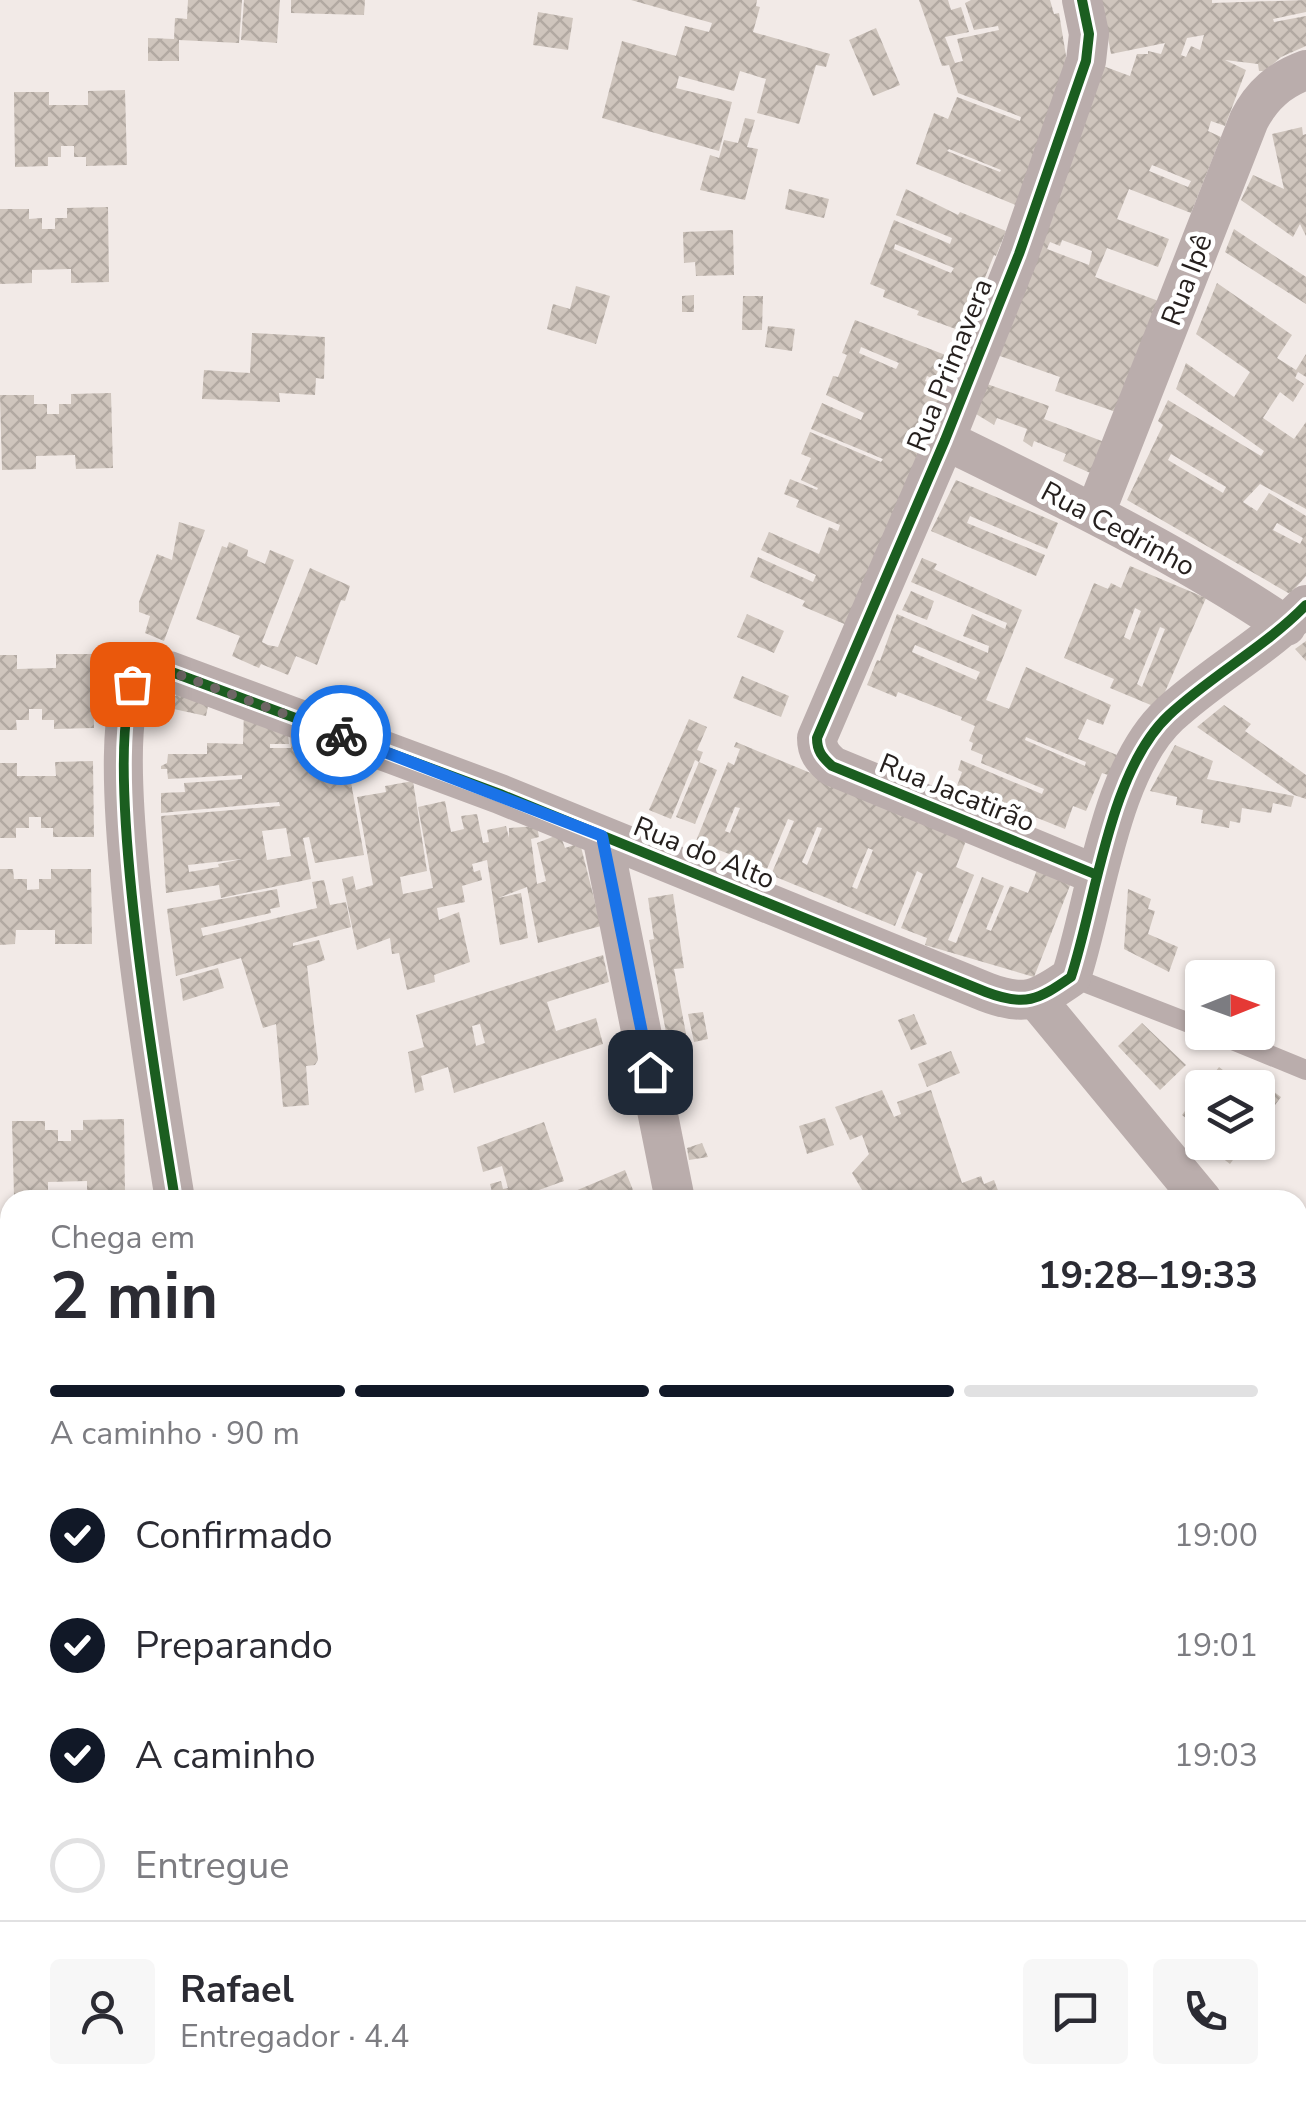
<!DOCTYPE html>
<html lang="pt">
<head>
<meta charset="utf-8">
<style>
	:root { --surface:#fff; --page:#f7f7f7; --text:#2b2b33; --muted:#7c7c81; --line:#e1e1e2; --accent:#111827 }
	body { margin:0; font-family:"Nunito Sans",sans-serif; background:var(--page); color:var(--text); height:100vh; display:flex; flex-direction:column; font-size:38px; white-space:nowrap }
	* { box-sizing:border-box; margin:0 }
	p { font-size:32px; color:var(--muted) }
	.icon { flex:none; width:55px; height:55px; fill:none; stroke:currentColor; stroke-width:2; stroke-linecap:round; stroke-linejoin:round }
	.map { position:relative; flex:1; overflow:hidden }
	.side { position:absolute; left:0px; top:1190px; width:1308px; height:932px; display:flex; flex-direction:column; background:var(--surface); border-radius:30px 30px 0 0; box-shadow:0 2px 8px #0004 }
	.side>* { flex:none }
	.needle { width:65px; rotate:89deg }
	.fabs { position:absolute; left:1185px; top:960px; display:grid; gap:20px }
	.fabs a { display:grid; place-items:center; width:90px; height:90px; border-radius:10px; background:var(--surface); box-shadow:0 2px 8px #0004; font-size:50px }
	.pin { position:absolute; display:grid; place-items:center; width:85px; height:85px; color:#fff; margin:-42px; border-radius:20px; box-shadow:0 5px 15px #0006 }
	.courier { position:absolute; display:grid; place-items:center; width:100px; height:100px; margin:-50px; border:8px solid #1a73e8; border-radius:50%; background:#fff; color:#222; box-shadow:0 2px 12px #0007 }
	.headline em { font-style:normal; font-weight:700 }
	.headline div { display:flex; flex-direction:column-reverse }
	.headline { display:flex; align-items:center; justify-content:space-between; height:170px; padding:0 50px }
	h1 { font-size:65px; font-weight:700; line-height:75px }
	.bar { display:grid; grid-template-columns:repeat(4,1fr); gap:15px 10px; align-content:center; height:120px; padding:0 50px }
	.bar i { height:12px; border-radius:8px; background:var(--line) }
	.bar .on { background:var(--accent) }
	.bar p { grid-column:span 4 }
	.line { display:flex; align-items:center; gap:25px; padding:0 50px; border-top:2px solid var(--line) }
	.line div { flex:1 }
	.round { display:grid; place-items:center; flex:none; width:105px; height:105px; border-radius:10px; background:var(--page) }
	ol { padding:0 50px; list-style:none }
	li { display:flex; align-items:center; gap:30px; height:110px }
	li p { margin-inline-start:auto }
	li .icon { padding:10px; border-radius:50%; background:var(--accent); color:#fff; stroke-width:4 }
	li:last-child { color:var(--muted) }
	li i { width:55px; height:55px; border:5px solid var(--line); border-radius:50% }
	.map>svg:first-child { display:block }
</style>
</head>
<body>
<div class="map">
<svg width="1306" height="2121" viewBox="0 0 1306 2121">
	<defs>
		<pattern id="building-cross-hatch" width="8" height="8" patternUnits="userSpaceOnUse" patternTransform="scale(2.5)"><rect width="8" height="8" fill="#cfc5bd"/><path d="M0 0l8 8M0 8l8-8" fill="none" stroke="#b2a9a2"/></pattern>
	</defs>
	<rect width="100%" height="100%" fill="#f2eae7"/>
	<path fill="url(#building-cross-hatch)" fill-rule="evenodd" d="M188,0h54l-3,43 -60,-3v21h-31v-23l26,1 1,-21 12,1z
		M244,0h36l-3,43 -36,-3z
		M291,0h74l-1,15 -73,-2z
		M631,0h126l-1,6 4,1 -7,25 77,22 -4,13 -10,-2 -17,59 -42,-11 9,-34 -26,-8 -6,20 -55,-15 -3,12 56,14 -13,49 -117,-33 20,-77 54,15 9,-30 24,6 3,-9z
		M919,0h29l3,10 10,-3 8,25 -24,5 10,26 8,-2 -6,-22 42,-9 -1,-4 -24,4 -9,-27 6,-3h79l4,14 5,-1 9,55 -50,138 -102,-42 18,-51 14,6 9,-22 63,24 1,-4 -63,-24 -9,-28 -7,1zM949,149l52,21 -1,2 -53,-21z
		M1101,0h111v3l94,-3v12l-33,7 1,3 32,-6v30l-25,11 -16,14h-6l-1,-7 -33,-4 21,10 -21,56 -14,-5 -3,10 13,6 -30,76 -62,-24 -12,30 52,20 -11,28 -51,-19 -12,29 66,25 -42,111 -64,-22 5,-14 -66,-23 109,-288 27,10 7,-22h11v-3l13,3 4,-11 -54,11zM1204,35l-4,15 -9,-4 -5,11 -5,-2 6,-17zM1152,165l39,16 -3,6 -39,-16zM1062,240l30,11 -3,14 -42,-16 3,-7 10,4z
		M538,12l35,6 -5,32 -35,-5z
		M876,28l24,57 -27,11 -24,-56z
		M125,90l2,75 -41,1v-9h-12v-11h-13v11h-13v9l-33,1 -1,-75h35v13h39v-14z
		M745,118l10,2 -8,27 11,2 -13,51 -45,-10 10,-35 9,3 5,-18 14,3z
		M1302,127l1,8 3,-1v102l-6,-12 -7,13 -52,-37 12,-25 31,14 -12,-55z
		M789,189l40,10 -5,19 -39,-9z
		M906,189l52,26 2,-3 46,19 -10,25 -2,-1 -10,25 -3,-1 -17,53 -47,-17 2,-4 -36,-14 2,-7 -15,-6 24,-64 56,24 2,-6 -56,-23zM895,244l59,24 -3,5 -57,-24z
		M108,207l1,75 -38,1v-14l-39,1v13l-32,1v-75h29v10l13,-1v11h13v-11h12v-10z
		M1234,229l72,48v27l-81,-52z
		M733,230l1,45 -38,1 -1,-14 -11,1 -1,-31z
		M1217,283l75,52 -15,23 19,12 10,-16v23l-8,-5 -3,6 9,6 -11,18 -13,-10 -17,26 31,21 12,-17v87l-46,-25 -17,18 14,9 12,-18 37,23v60l-16,18 -163,-94 36,-75 -5,-4 10,-21 93,56 3,-5 -88,-62 10,-26 48,34 16,-25 -54,-38zM1171,454l55,33 -3,6 -55,-33zM1277,523l26,15 -3,6 -27,-14z
		M576,286l34,10 -14,48 -49,-15 6,-25 17,5z
		M694,295v17h-12v-16z
		M743,296h20l-1,34h-20z
		M855,320l106,41 -112,265 -47,-20 3,-5 -55,-24 8,-20 55,25 3,-7 -55,-25 8,-18 50,22 10,-27 9,4 2,-6 -44,-18 3,-7 -15,-6 6,-15 27,11 1,-2 -17,-8 10,-22 -10,-4 9,-22 71,30 2,-3 -72,-30 11,-26 39,17 3,-7 -38,-18 7,-19 5,1 9,-22 -5,-2zM861,347l38,16 -3,6 -37,-16zM927,376l16,7 -1,5 -17,-7z
		M768,326l27,3 -3,22 -27,-4z
		M252,333l73,4 -1,42 -8,-1 -1,17 -36,-2 1,9 -78,-3 2,-29 46,3z
		M987,384l62,22 -5,13 63,24 -12,32 -32,-14 3,-7 -32,-13 -2,6 -9,-6 4,-12 -30,-11 -3,7 -18,-11z
		M111,393l2,75 -37,1 -1,-14 -39,1v13l-34,1 -2,-75h34v9h13v10h12v-10h12v-10z
		M956,480l102,43 -11,26 -77,-33 -3,7 78,32 -9,21 -105,-45z
		M179,522l26,8 -41,111 -19,-8 5,-17 -11,-4v-10l18,-48 15,6z
		M229,542l19,8 -1,6 18,8 5,-14 24,10 -32,82 6,3 10,2 32,-79 40,18 -5,15 -4,-1 -24,65 -21,-9 -8,19 -27,-11 -2,4 -27,-12 8,-20 -44,-17 26,-73 5,2z
		M922,558l15,6 -3,5 88,41 -36,90 23,9 17,-42 85,38 -8,20 -16,-6 -9,20 39,16 -9,20 -6,-2 -16,38 -13,-5 -8,23 -108,-43 5,-14 -4,-2 3,-10 81,34 2,-5 -63,-26 2,-8 -12,-5 2,-7 -4,-2 6,-15 -14,-6 1,-3 -64,-25 -2,5 -29,-12 10,-25 3,1 17,-47 91,39 1,-7 -26,-10 9,-22 33,15 2,-6 -96,-41zM915,645l65,27 -4,8 -64,-28zM1026,737l60,25 -1,4 -60,-26z
		M1130,566l76,32 -48,110 -48,-20 4,-9 -50,-21 30,-75 14,6 3,-6 10,5zM1135,608l6,3 -11,29 -6,-3zM1160,627l5,2 -23,58 -5,-3z
		M911,591l23,10 -7,19 -25,-10z
		M747,614l37,17 -10,22 -37,-16z
		M1306,641v20l-11,-12z
		M56,654h37l1,74 -40,1v-9h-12v-11h-13v11h-13l1,10h-17v-75h17v14l39,-1z
		M742,676l47,20 -8,21 -48,-19z
		M180,693l29,8 -3,15 -37,-8 3,-10z
		M1224,705l27,19 -6,7 61,44v24l-12,-4 -97,-68z
		M244,711l43,13 2,20h-19v4h21l-2,-19 62,31h-4l17,95 -49,8 -6,-26 -6,1 8,41 -90,19 -2,-13 -53,8 -5,-77 119,-10 -1,-4 -118,11v-20l24,-1 -1,-9 58,-4v-4l-74,4 -1,-10h-6v-3l6,-3 1,-9h39v-11l36,1zM286,828l5,28 -24,4 -5,-29zM242,859l-24,5 1,3 -30,5 -1,-7z
		M689,719l18,8 -10,23 6,2 -4,10 -4,-2 -24,59 -22,-9z
		M736,742l231,96 -11,29 18,8 -26,65 8,3 26,-66 22,9 -18,43 5,2 19,-45 18,7 9,-23 34,13 -37,94 -109,-32 2,-7 -26,-10 22,-54 -6,-3 -22,55 -124,-51 23,-54 -6,-2 -21,50 -71,-28 32,-79 6,3 6,-16 -6,-2zM735,807l5,1 -10,25 -5,-2zM817,827l5,1 -15,37 -5,-3zM868,848l5,2 -16,39 -5,-2z
		M1175,745l38,16 -6,18 87,17 -3,11 -18,-4 -2,10 -29,-5 -2,15 -10,-2 -1,7 -28,-5 2,-13 -27,-5 1,-8 -27,-6z
		M93,761l1,76h-41v-9h-12v-11h-12v11h-13v10h-16v-75h17v13h39l-1,-14z
		M699,762l18,8 -22,54 -19,-7z
		M413,781l14,90 -27,6 3,17 30,-6 -15,-81 27,-6 6,31 13,-3 -3,-13 16,-2 6,29 6,-1 -2,-12 19,-4 3,12v-10l28,-2 2,11 -8,2 6,45 9,-3 -9,-38 23,-9 5,14 15,-5 21,83 -63,17 -11,-56 -29,11 23,-5 7,45 -28,7 -13,-85 -15,4 2,8 6,-2 2,10 -20,6 3,16 -28,6 2,12 20,-8 11,50 -36,13 1,7 -28,8 -8,-37 -7,1 -2,-16 -33,12 -15,-71 11,-3 3,14 17,-5 -16,-88 29,-5 -1,-6z
		M0,869h13l1,10h13v11l12,-1v-10h12v-10h40l1,75h-37v-14h-39l-1,14 -15,1z
		M324,880l6,25 16,-3 5,25 -58,16v3l26,-6 6,20 -18,6 11,94 -3,5 -9,1 3,39 -26,2 -7,-83 -13,4 -22,-70 -65,18 -9,-67 110,-20 3,18 -10,2 1,4 -70,15 2,8 114,-28 -5,-26z
		M1128,889l23,10 -3,10 7,2 -7,23 30,13 -9,25 -45,-23z
		M673,894l11,74 -10,1 17,92 -19,4 -23,-125 5,-1 -6,-41z
		M603,955l6,27 -62,20 9,29 40,-13 7,26 -149,49 -6,-26 -27,9 3,14 -9,3 -7,-41 16,-5 -8,-32zM480,1024l5,19 -9,3 -4,-20z
		M218,968l6,20 -41,13 -3,-22z
		M703,1012l5,27 -14,3 -6,-28z
		M914,1014l13,30 -16,6 -13,-30z
		M1142,1023l44,42 -26,25 -42,-44z
		M951,1051l9,22 -33,14 -9,-23z
		M1219,1067l27,21h-43z
		M1258,1080l23,17 -23,31v-40h-6z
		M1202,1088v43l-20,-16z
		M882,1090l12,27 7,-3 -4,-12 34,-12 31,93 19,-7 3,8 10,-4 6,16 -5,4h-127l-16,-27 17,-19 -7,-19 -12,5 -15,-33z
		M825,1118l9,27 -27,9 -8,-28z
		M124,1119l1,75 -38,1v-14l-39,1v13l-34,1 -2,-75h33v9h13v11h13v-11h12v-10z
		M544,1122l20,59 -53,19h-17l-4,-16 11,-3 2,8 5,-1 -6,-22 -19,6 -6,-25z
		M1212,1142h34l-16,22 -22,-17z
		M702,1143l6,14 -19,3 -2,-12z
		M625,1170l12,30h-67l-2,-6z"/>
	<g fill="none" stroke-linecap="round" stroke-linejoin="round">
		<path stroke="#baadac" stroke-width="20" d="M1071,977l131,51
			M1213,1032l93,38
			M1298,2002l8,-6
			M1112,2121l13,-9"/>
		<path stroke="#baadac" stroke-width="40" d="M1082,0l7,34 -3,27 -67,193 -74,186 -128,298c0,13 5,19 15,28l265,109
			M945,440c117,57 233,113 341,186
			M1095,513l154,-393c13,-25 30,-40 57,-50
			M602,836l73,364
			M1036,999l166,201
			M175,1200c-13,-84 -81,-469 -36,-524l20,-7 10,2 331,123 486,198c39,15 52,8 85,-15 25,-76 38,-206 98,-262 43,-40 96,-68 137,-110
			M0,1259h10
			M1298,1357l8,18"/>
		<defs>
			<path id="cycleway" d="M1082,0l7,34 -3,27 -67,193 -74,186 -128,298c0,13 5,19 15,28l265,109
				M175,1200c-13,-84 -81,-469 -36,-524l20,-7 10,2 331,123 486,198c39,15 52,8 85,-15 25,-76 38,-206 98,-262 43,-40 96,-68 137,-110"/>
		</defs>
		<use href="#cycleway" stroke="#fff" stroke-width="16"/>
		<use href="#cycleway" stroke="#1b5e20" stroke-width="10"/>
	</g>
	<g fill="none" stroke-linecap="round" stroke-linejoin="round">
		<path stroke="#6d6664" stroke-width="10" stroke-dasharray="0 18" d="M132,684l17,-12 20,-1 172,64"/>
		<path stroke="#1a73e8" stroke-width="12" d="M341,735l261,101 48,236"/>
	</g>
	<g text-anchor="middle" dominant-baseline="central" stroke-width="9" stroke-linejoin="round" paint-order="stroke">
		<g font-size="28" fill="#251f1d" stroke="#fff">
			<text transform="translate(1187 280) rotate(-69)">Rua Ipê</text>
			<text transform="translate(950 365) rotate(-68)">Rua Primavera</text>
			<text transform="translate(1118 529) rotate(28)">Rua Cedrinho</text>
			<text transform="translate(957 793) rotate(22)">Rua Jacatirão</text>
			<text transform="translate(704 853) rotate(22)">Rua do Alto</text>
		</g>
	</g>
</svg>
<div class="fabs">
<a><svg class="needle" viewBox="-14 -14 28 28"><path d="M0-13l5 13h-10z" fill="#e53935"/><path d="M0 13l5-13h-10z" fill="#7c7c81"/></svg></a>
<a><svg class="icon" aria-label="layers" viewBox="0 0 24 24"><path d="M12 4l9 5-9 5-9-5zM3 14l9 5 9-5"/></svg></a>
</div>
<div class="pin" style="left:132px;top:684px;background:#ea580c"><svg class="icon" aria-label="bag" viewBox="0 0 24 24"><path d="M5 8h14l-1 12H6zM9 8a3 3 0 0 1 6 0"/></svg></div>
<div class="pin" style="left:650px;top:1072px;background:#1f2937"><svg class="icon" aria-label="home" viewBox="0 0 24 24"><path d="M3 11l9-7 9 7M6 9v11h12V9"/></svg></div>
<div class="courier" style="left:341px;top:735px"><svg class="icon" aria-label="bike" viewBox="0 0 24 24"><circle cx="6" cy="16" r="4"/><circle cx="18" cy="16" r="4"/><path d="M6 16l4-8h5l3 8M10 8l3 8H6M13 5h3"/></svg></div>
<section class="side">
<div class="headline"><div><h1>2 min</h1><p>Chega em</p></div><em>19:28–19:33</em></div>
<div class="bar"><i class="on"></i><i class="on"></i><i class="on"></i><i></i><p>A caminho · 90 m</p></div>
<ol>
<li><svg class="icon" aria-label="check" viewBox="0 0 24 24"><path d="M5 12l5 5 9-10"/></svg>Confirmado<p>19:00</p></li>
<li><svg class="icon" aria-label="check" viewBox="0 0 24 24"><path d="M5 12l5 5 9-10"/></svg>Preparando<p>19:01</p></li>
<li><svg class="icon" aria-label="check" viewBox="0 0 24 24"><path d="M5 12l5 5 9-10"/></svg>A caminho<p>19:03</p></li>
<li><i></i>Entregue</li>
</ol>
<div class="line" style="height:180px"><a class="round"><svg class="icon" aria-label="person" viewBox="0 0 24 24"><circle cx="12" cy="8" r="4"/><path d="M4 21q1-7 8-7t8 7"/></svg></a><div><b>Rafael</b><p>Entregador · 4.4</p></div><a class="round"><svg class="icon" aria-label="chat" viewBox="0 0 24 24"><path d="M4 5h16v11H9l-5 4z"/></svg></a><a class="round"><svg class="icon" aria-label="phone" viewBox="0 0 24 24"><path d="M5 4h4l2 5-3 2q2 4 5 5l2-3 5 2v4C11 20 4 13 5 4z"/></svg></a></div>
</section>
</div>
</body>
</html>
